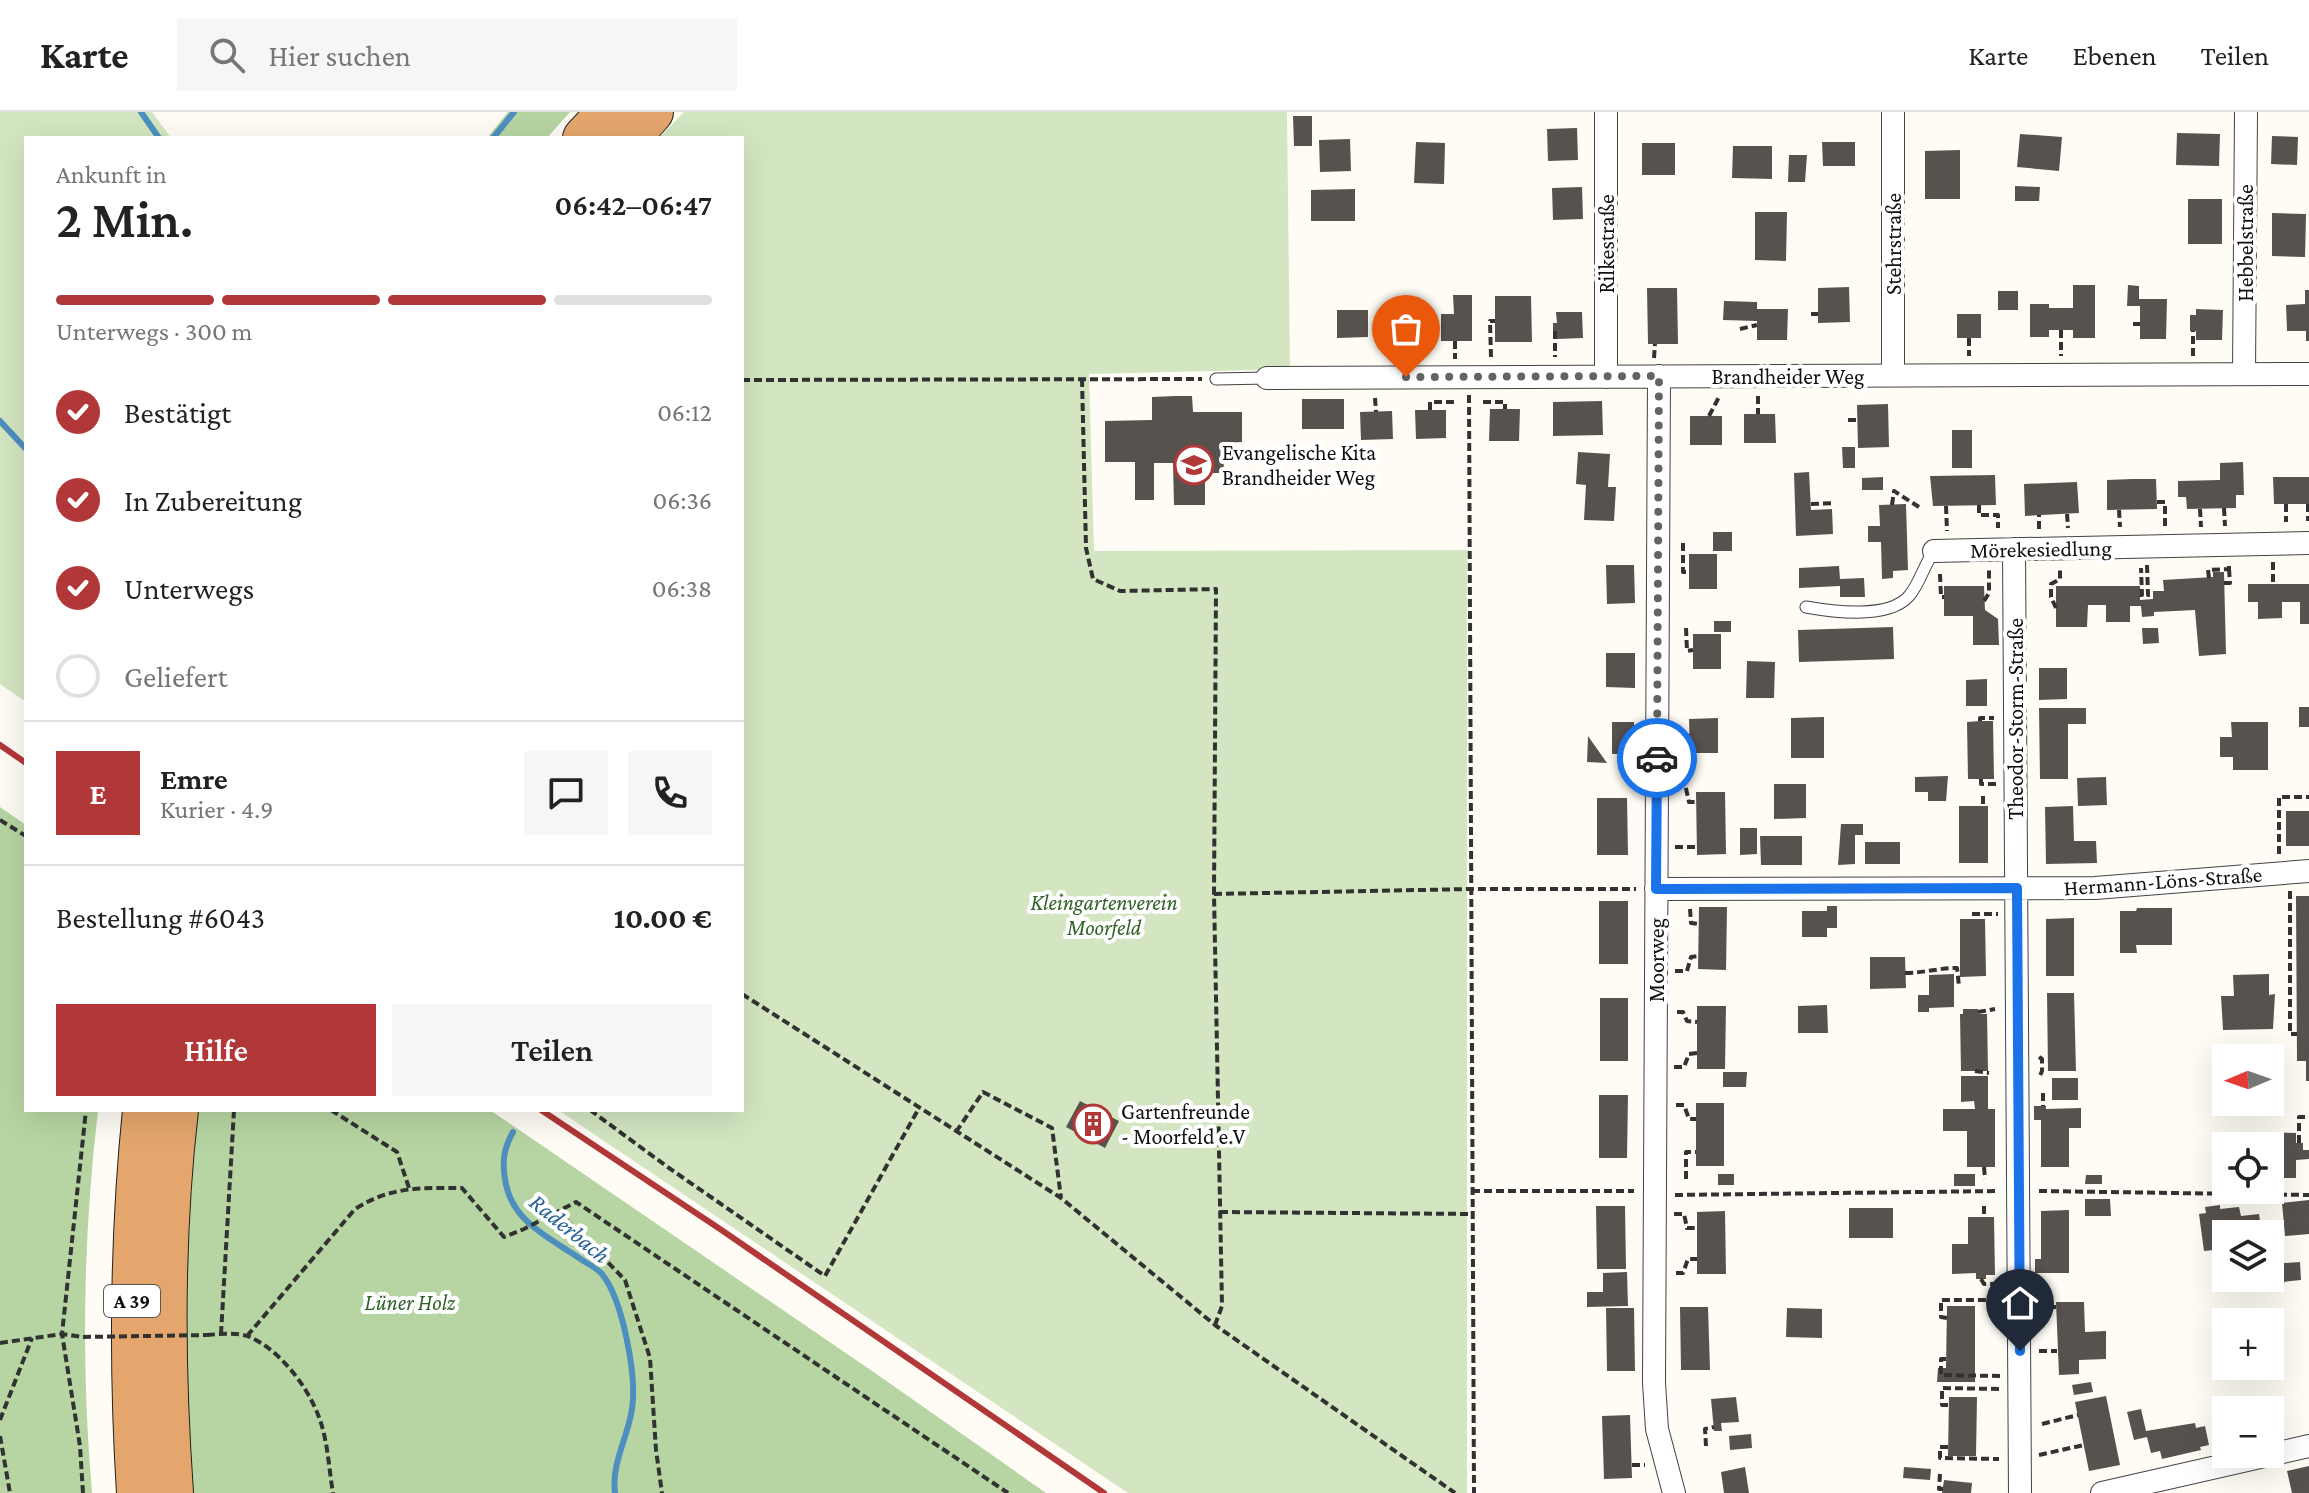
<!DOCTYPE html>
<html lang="de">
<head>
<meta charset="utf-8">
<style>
	:root { --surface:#fff; --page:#f6f6f6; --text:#222; --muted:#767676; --line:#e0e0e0; --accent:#b23739 }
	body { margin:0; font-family:"Crimson Pro",serif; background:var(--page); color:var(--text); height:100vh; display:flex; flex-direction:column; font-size:30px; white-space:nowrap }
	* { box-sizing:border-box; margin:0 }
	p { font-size:26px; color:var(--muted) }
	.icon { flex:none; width:44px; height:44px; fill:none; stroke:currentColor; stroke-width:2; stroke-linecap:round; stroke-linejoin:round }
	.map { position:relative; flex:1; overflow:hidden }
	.side { position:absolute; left:24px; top:24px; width:720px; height:976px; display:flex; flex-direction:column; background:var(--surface); border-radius:0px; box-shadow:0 8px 32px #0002 }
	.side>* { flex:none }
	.needle { width:52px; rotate:268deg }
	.tools { position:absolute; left:2212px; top:932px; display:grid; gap:16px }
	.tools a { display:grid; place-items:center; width:72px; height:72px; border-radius:0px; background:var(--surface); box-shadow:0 8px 32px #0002; font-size:40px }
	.pin { position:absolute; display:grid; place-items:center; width:68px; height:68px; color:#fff; margin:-82px -34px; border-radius:50% 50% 50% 0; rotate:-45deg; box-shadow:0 0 8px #0007 }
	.pin .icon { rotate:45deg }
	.courier { position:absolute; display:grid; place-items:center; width:80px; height:80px; margin:-40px; border:6px solid #1a73e8; border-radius:50%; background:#fff; color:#222; box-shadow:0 2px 10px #0007 }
	.overview em { font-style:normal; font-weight:600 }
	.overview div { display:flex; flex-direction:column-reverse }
	.overview { display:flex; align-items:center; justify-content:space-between; height:136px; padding:0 32px }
	h1 { font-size:52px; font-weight:600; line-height:60px }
	.bar { display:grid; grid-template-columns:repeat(4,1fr); gap:12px 8px; align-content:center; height:96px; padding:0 32px }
	.bar i { height:10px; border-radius:6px; background:var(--line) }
	.bar .selected { background:var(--accent) }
	.bar p { grid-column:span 4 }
	.line { display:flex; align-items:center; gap:20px; padding:0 32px; border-top:2px solid var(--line) }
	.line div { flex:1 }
	.round { display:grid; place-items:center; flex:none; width:84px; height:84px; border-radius:0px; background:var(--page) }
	ol { padding:0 32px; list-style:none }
	li { display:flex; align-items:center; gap:24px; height:88px }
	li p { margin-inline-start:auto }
	li .icon { padding:8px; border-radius:50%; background:var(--accent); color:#fff; stroke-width:4 }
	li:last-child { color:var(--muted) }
	li i { width:44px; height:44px; border:4px solid var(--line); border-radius:50% }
	.action { display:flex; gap:16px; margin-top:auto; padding:16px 32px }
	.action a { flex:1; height:92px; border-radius:0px; background:var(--accent); color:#fff; font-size:32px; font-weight:600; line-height:92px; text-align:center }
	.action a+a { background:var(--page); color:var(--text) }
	header { display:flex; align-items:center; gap:48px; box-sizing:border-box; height:112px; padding:0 40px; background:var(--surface); border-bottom:2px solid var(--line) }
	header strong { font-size:38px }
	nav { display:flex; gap:44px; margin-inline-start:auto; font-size:28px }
	.search { width:560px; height:72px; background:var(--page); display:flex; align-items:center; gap:20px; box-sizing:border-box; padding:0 28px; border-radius:0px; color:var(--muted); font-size:30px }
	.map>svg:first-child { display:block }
</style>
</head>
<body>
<header>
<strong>Karte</strong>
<div class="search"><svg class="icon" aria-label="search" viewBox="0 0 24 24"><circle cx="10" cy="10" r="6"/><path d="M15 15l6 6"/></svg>Hier suchen</div>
<nav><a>Karte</a><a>Ebenen</a><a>Teilen</a></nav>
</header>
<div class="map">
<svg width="2309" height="1381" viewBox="0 0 2309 1381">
	<rect width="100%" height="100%" fill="#fefcf5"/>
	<path fill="#d3e6c1" d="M0,0h152l19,26h-145v564l-26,-18z
		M684,0h603l3,257 -201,5 5,177 373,-1v943h-339l-570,-383h184v-972h-83z"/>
	<path fill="#b7d5a2" d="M508,0h62l-23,26h-60z
		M0,695l26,18v285h72c-15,128 -17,255 -6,383h-92z
		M198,998h292l385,263 171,120h-855l-8,-95 4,-224z"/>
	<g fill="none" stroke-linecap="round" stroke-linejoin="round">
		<path stroke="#4d8fbf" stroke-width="6" d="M141,0l18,26
			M493,26l21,-26
			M0,309l26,28
			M513,1020c-9,16 -11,29 -8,47 6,43 44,58 77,81 6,4 15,8 20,14 21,26 35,103 30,135 -4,28 -21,55 -17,84"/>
	</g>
	<path fill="#58524e" d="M1293,4h19v30h-18z
		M1577,16l1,32 -30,1 -1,-32z
		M2177,21l43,1 -1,32 -43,-1z
		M2020,22l42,3 -3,34 -42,-4z
		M2272,24l26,1 -1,28 -26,-1z
		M1350,27l1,32 -31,1 -1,-32z
		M1416,30l29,1 -1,41 -30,-1z
		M1822,30h33v24h-32z
		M1642,31h33v32h-33z
		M1733,34h39v33l-40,-1z
		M1960,38v49h-35v-48z
		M1789,43h18l-2,27h-17z
		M2015,74l25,1 -1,14h-24z
		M1582,75l1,32 -30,1 -1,-32z
		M1355,77v32h-44v-31z
		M2188,87h34v45h-34z
		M1755,100h32l-1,49 -31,-1z
		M2272,101l34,1 -1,43 -33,-1z
		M2073,173h22v53h-22v-8h-24v7h-19v-33h19v4h24z
		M2128,173l11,1v13h28l-1,40h-26v-33h-13z
		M1849,175l1,35 -32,1v-35z
		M1647,176h30l1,56h-30z
		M2305,178h4v51h-3v-10h-19l-1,-26 19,-1z
		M1998,179h20v19h-20z
		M1453,183h19v46h-31v-27h13z
		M1495,184h36l1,46h-37z
		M1724,189l33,1v7h31l-1,31h-30v-19l-34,-1z
		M2196,197l27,1 -1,30h-26v-9h-6v-16h6z
		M1337,198h31v27l-31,1z
		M1556,200h26l1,26 -26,1v-8h-4v-8h4z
		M1957,202h24v24h-24z
		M1176,284h16l1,16h49v30l-19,1 1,30h-19v32h-31l-1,-42h-19v37h-19v-38h-30v-41l47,-1v-23z
		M1302,287h42v30h-42z
		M1602,289l1,34 -50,1v-34z
		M1888,292l1,43 -31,1 -1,-43z
		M1490,297h30l-1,32h-30z
		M1415,298h31v28l-30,1z
		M1392,299l1,28 -32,1 -1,-28z
		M1744,302h31l1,29h-32z
		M1690,304h32v29h-32z
		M1952,318h20v38h-20z
		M1842,335h13v21h-12z
		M1578,340l32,2 -2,33h8l-2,34 -30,-1 2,-35 -10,-1z
		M2243,350l1,33h-8v13l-49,1 -1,-12h-8v-16l42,-1v-17z
		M1809,360l2,38 21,-1 1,25 -37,2 -2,-63z
		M1995,363l1,30 -63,1 -3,-30z
		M1883,365v13h-21v-12z
		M2273,365h36v27h-35z
		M2132,367h24l1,30 -50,1v-30z
		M2077,370l2,31 -54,3 -1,-32z
		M1906,392l2,66 -15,1v7l-11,1 -1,-37h-13v-16h12l-1,-21z
		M1713,420h19v19h-19z
		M1689,442h28v35h-28z
		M1606,453h28l1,38 -28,1z
		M1839,454l1,13 24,-1 1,19h-25v-11l-41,2v-20z
		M2213,460h11l2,82 -27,2 -4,-46 -41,2v4l-12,1 -1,-11h-11v16h-24v-17h-18l-1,22h-31v-41h84v14l13,-1v-8h11l-1,-11 50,-3z
		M2248,472h61v40h-9v-22h-18v16l-24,1v-17h-10z
		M1944,474h40l1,24 13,9 1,26h-26v-29h-29z
		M1714,509h17v11h-17z
		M1893,515l1,32 -95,3 -1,-32z
		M2142,516h16l1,15 -16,1z
		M1693,522h28v35h-28z
		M1606,541h29v35l-29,-1z
		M1747,549l28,1 -1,36h-28z
		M2039,556h28v31l-28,1z
		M1987,567v27h-21v-26z
		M2299,595h10v20h-10z
		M2039,596h47v16h-18v55h-28z
		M1824,605v41h-33v-40z
		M1718,606v35h-28l-1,-34z
		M1980,609h13l1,58h-26l-1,-57z
		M1612,610h22v32h-22z
		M2231,610h37v48h-35v-13h-13v-20h12z
		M1588,624l19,27 -20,-1z
		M1948,664l-2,25h-18v-9h-13v-15z
		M2106,665l1,28 -29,1 -1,-28z
		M1774,672h32v34l-32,1z
		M1696,680h29l1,62 -29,1z
		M1597,686h30l1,57h-31z
		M1959,694h29v57h-29z
		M2073,694l1,35h22l1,22 -51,1 -1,-57z
		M2286,699h23v35h-23z
		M1841,712h22v11h-8v29l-17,1z
		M1740,716h17v26l-17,1z
		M1760,724h42v29h-41z
		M1865,730h35v22h-35z
		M2296,784h13v185h-3v-20h-9z
		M1599,789h29v63h-29z
		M1827,794h10v22h-10v9h-25v-26h25z
		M1699,795h28l-1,63 -28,-1z
		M2137,796h35v37h-36l1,8h-17v-42h16z
		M2074,806v58h-28v-57z
		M1960,807h25l1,57 -26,1z
		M1870,845h35l1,31 -36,1z
		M1954,862v33l-25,1v4h-11v-17h11v-20z
		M2269,862v21l6,-1 -2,35 -50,1 -2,-34h13l-1,-21z
		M2047,881h27l2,78h-28z
		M1600,886h28v63h-28z
		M1827,893l1,28h-30v-27z
		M1697,894h29l-1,63h-28z
		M1963,897h15v5h9l1,57h-27l-1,-57h3z
		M1723,960h24l-1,15h-23z
		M1961,964h27v33h7v58h-28v-36h-24v-22h32l-1,-8 -13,1z
		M2052,966h26v22h-26z
		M1599,983h29l-1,63h-28z
		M1080,989l39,20 -14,27 -39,-21z
		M1696,991h28v63h-28z
		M2034,994h12v3l35,-1v20h-12v39h-28v-47h-7z
		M2237,1020l59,1v10h7v7h6v9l-13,1v18h-26v-32h-33z
		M1718,1062h16v11h-16z
		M1954,1062h21v12h-21z
		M2086,1063h16v9h-17z
		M2085,1087h25l1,17h-26z
		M2309,1088v34l-24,2 -3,-33z
		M2220,1093v4l19,-2 2,9 18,-2 3,20h-36v4l-5,1 2,10 -19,2 -5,-37 7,-1 -1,-6z
		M1596,1094h29l1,63h-29z
		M1849,1096h44v30h-44z
		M2069,1098v63h-34v-14h6v-48z
		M1725,1099l1,63h-29v-62z
		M1968,1105h26l1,58h-9v4h-10v-6l-24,1v-30h16z
		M2300,1150l1,18 -28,3 -1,-19z
		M1627,1160l1,34 -41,1v-15h16v-19z
		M2056,1190h28l1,30 21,-1v28l-27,1v14l-20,1z
		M1947,1194h28v76h-38l1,-14h8z
		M1680,1195h28l2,63h-29z
		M1606,1196h28l1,63h-28z
		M1787,1196l35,1v29l-36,-1z
		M2091,1270l2,10 -19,3 -2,-10z
		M2106,1284l14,69 -31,6 -14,-69z
		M1736,1285l3,25 -18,1 1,8h-8l-3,-32z
		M1949,1285h28l-1,59h-28z
		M2141,1297l5,22 49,-8 1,5 9,-2 4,19 -9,2 1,3 -39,9 -2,-8 -9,2 -4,-16 -13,3 -7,-28z
		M1630,1303l2,63 -28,1 -2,-63z
		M1751,1322l1,14 -22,2 -1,-14z
		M2309,1354v27h-17l-5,-22z
		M1745,1355l4,26h-25l-3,-21z
		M1904,1355l27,2 -1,11 -27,-2z
		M1944,1368l28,3 -1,10h-29z"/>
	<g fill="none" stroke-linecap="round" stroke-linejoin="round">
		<defs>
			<path id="lane" d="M1216,267l51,-1
				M1806,495c28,5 83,12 103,-11 11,-13 15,-31 25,-45"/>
			<path id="street" d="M1606,0v265
				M1893,0v263
				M2244,262l2,-262
				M1659,264l-5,1007 3,46 17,64
				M1267,266l1042,-4
				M2014,437l6,944
				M1934,439l375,-8
				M1656,777l439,-1 214,-17
				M2102,1381l207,-47"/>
			<path id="highway" d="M584,26l24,-26
				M629,26l23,-26
				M138,1381c-8,-128 -7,-255 6,-383
				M172,1381c-9,-128 -10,-255 5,-383"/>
		</defs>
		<use href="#lane" stroke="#434343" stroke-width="13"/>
		<use href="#street" stroke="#434343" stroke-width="24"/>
		<use href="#highway" stroke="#212121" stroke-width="44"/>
		<path stroke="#323232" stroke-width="4" stroke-dasharray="8 4" stroke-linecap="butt" d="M1811,202h7
			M2133,212h7
			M1740,217l17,-4
			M2061,218v26
			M1555,219v26
			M1969,226v18
			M1455,229v18
			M2193,244v-25
			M1491,245l-1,-36h5
			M1654,246l1,-14
			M1082,267l4,169 7,31 27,12 96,-2 -2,305 8,412 -7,19
			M742,268l460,-1
			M1469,283l5,1098
			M1758,284v18
			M1375,286l1,14
			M1483,290h22v7
			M1430,298v-8h25
			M1709,304l10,-19
			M1848,308h9
			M2157,390h8v26
			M1811,392l24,-1
			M2286,392v18
			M2308,392v17
			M1892,393l2,-14 25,16
			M1979,393v10h19v13
			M1946,394l1,25
			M2224,396l1,18
			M2200,397l1,18
			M2119,398l1,17
			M2067,402l1,14
			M2039,417v-14
			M1683,431v29h6
			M2273,450v22
			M2147,453l1,30h5
			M1940,462l1,23h3
			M2209,466l-1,-8 21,-1v-5
			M2224,471h6l-1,-14
			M2140,483h2l-1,-27
			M1984,489l5,-8v-25
			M2056,496l-5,-11v-13l9,-5v-10
			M1686,516l1,23 6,-1
			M1980,609v-3h14
			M1676,624h14
			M1981,667v5h16
			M1677,672h8l4,18h7
			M1983,684v10
			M0,708l26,16
			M1675,735h22
			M2279,742v-57h30
			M2290,779v143h7
			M1214,782l257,-5h165
			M1690,797l1,14 8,1
			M1972,802h26
			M1675,859h12l4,-14 7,-1
			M1905,861c19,0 33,-5 52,-5l2,18
			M742,882l319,204 154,127 240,168
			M1677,900h6l4,9 10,1
			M1978,900l17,-3
			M2039,945l3,2v12l-3,7
			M1674,955h10l5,-13 8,-1
			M1975,959l14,2
			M2043,981v13
			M1676,993h8l5,14h7
			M331,998l66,42 12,36
			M590,998l79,58 156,108 94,-168
			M956,1020l27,-40 69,36 9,70
			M2299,1031v-26h10
			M1984,1055l1,12
			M1686,1067v-27h10
			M1472,1079h162
			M2039,1079l270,4
			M1675,1083l324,-4
			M1984,1094v11
			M558,1099l67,69 25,78 6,92 6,43
			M1220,1100l253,2
			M1674,1102h10l3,14h10
			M1676,1161h7l5,-14h9
			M1981,1167l3,5h15
			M2038,1196l18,-1
			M1947,1206l-6,-1v-17h58
			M221,1222l13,-224
			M207,1223c13,-1 31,-3 43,2 31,14 59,51 70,83 8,23 9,50 13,73
			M247,1224l108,-127c36,-23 66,-21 107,-21l42,49 20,-8 52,-27 432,291
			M0,1231l62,-9 21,3
			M2039,1239h18
			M1946,1247h-5v16l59,1
			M1948,1293h-6v-17l59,1
			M0,1308l32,-82
			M2042,1312l36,-9
			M0,1324l10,57
			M1706,1334l-1,-17 9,-2
			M1948,1335h-8v11l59,1
			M2039,1343l45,-10
			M1632,1353h13
			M1940,1362l-1,15h4
			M83,1381l-3,-47 -18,-112 24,-224"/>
		<use href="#lane" stroke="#fff" stroke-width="11"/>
		<use href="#street" stroke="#fff" stroke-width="22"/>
		<use href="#highway" stroke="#e4a66c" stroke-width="42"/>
		<path stroke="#b23739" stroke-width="6" d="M0,633l26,18
			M541,998l179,119 384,264"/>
		<path stroke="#323232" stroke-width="4" stroke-dasharray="8 4" stroke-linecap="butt" d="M83,1225l124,-2"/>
	</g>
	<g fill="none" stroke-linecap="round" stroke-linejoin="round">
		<path stroke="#636360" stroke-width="8" stroke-dasharray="0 14.4" d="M1406,265l253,-1 -2,382"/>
		<path stroke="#1a73e8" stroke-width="10" d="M1657,646l-1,131 361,-1 3,463"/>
	</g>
	<defs>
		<symbol id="school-ring" viewBox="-11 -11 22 22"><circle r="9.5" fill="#fff" stroke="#b23739" stroke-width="1.5"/><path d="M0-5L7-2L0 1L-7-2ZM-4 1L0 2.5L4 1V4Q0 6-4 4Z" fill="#b23739"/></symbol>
		<symbol id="building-ring" viewBox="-11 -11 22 22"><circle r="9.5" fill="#fff" stroke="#b23739" stroke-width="1.5"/><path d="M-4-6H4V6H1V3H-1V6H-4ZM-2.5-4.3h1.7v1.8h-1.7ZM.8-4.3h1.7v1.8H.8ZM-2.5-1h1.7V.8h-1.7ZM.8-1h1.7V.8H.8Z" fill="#b23739"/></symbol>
	</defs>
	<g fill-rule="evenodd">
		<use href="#school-ring" x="1172" y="331" width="44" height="44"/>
		<use href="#building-ring" x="1071" y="990" width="44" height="44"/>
	</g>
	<g text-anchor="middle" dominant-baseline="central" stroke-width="8" stroke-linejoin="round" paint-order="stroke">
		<rect fill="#fff" stroke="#585858" stroke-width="2" x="104" y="1173" width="56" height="32" rx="6"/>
		<g font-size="20" font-weight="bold" fill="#101010">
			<text x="132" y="1189">A 39</text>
		</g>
		<g font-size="22" fill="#101010" stroke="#fff">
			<text transform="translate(2245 131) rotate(-90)">Hebbelstraße</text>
			<text transform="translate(1606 132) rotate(-90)">Rilkestraße</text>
			<text transform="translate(1893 132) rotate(-90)">Stehrstraße</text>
			<text x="1788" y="264">Brandheider Weg</text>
			<text transform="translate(2041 437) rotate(-1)">Mörekesiedlung</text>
			<text transform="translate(2015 607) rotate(-90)">Theodor-Storm-Straße</text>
			<text transform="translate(2163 769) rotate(-4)">Hermann-Löns-Straße</text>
			<text transform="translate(1656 848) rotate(-90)">Moorweg</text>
		</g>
		<g font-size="22" fill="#101010" stroke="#fff" text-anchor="start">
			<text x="1222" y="340">Evangelische Kita<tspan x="1222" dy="25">Brandheider Weg</tspan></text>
			<text x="1121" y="999">Gartenfreunde<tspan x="1121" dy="25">- Moorfeld e.V</tspan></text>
		</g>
		<g font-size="22" font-style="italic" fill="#316227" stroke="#fff">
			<text x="1104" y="790">Kleingartenverein<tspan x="1104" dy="25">Moorfeld</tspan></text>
			<text x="410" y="1190">Lüner Holz</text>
		</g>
		<g font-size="24" font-style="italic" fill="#266295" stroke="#fff">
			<text transform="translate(570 1116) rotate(39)">Raderbach</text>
		</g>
	</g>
</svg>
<div class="tools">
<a><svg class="needle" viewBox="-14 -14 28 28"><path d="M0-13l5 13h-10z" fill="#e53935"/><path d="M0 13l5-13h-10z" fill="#767676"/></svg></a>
<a><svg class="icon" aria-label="locate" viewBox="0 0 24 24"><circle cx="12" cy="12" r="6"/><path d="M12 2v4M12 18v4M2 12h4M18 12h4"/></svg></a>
<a><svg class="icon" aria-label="layers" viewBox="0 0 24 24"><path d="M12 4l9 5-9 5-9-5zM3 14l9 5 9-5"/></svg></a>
<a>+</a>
<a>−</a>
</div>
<div class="pin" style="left:1406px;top:265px;background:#ea580c"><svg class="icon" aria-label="bag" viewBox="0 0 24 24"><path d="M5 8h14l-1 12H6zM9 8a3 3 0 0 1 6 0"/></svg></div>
<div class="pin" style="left:2020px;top:1239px;background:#1f2937"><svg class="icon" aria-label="home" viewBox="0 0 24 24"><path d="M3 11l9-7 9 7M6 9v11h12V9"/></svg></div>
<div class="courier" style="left:1657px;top:646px"><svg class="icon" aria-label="car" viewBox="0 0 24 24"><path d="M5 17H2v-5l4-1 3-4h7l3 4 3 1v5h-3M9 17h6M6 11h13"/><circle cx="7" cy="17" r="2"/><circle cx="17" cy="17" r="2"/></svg></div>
<section class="side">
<div class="overview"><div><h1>2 Min.</h1><p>Ankunft in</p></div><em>06:42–06:47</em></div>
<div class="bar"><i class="selected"></i><i class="selected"></i><i class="selected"></i><i></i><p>Unterwegs · 300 m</p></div>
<ol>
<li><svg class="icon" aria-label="check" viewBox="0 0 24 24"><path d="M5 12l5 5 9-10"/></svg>Bestätigt<p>06:12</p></li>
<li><svg class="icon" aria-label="check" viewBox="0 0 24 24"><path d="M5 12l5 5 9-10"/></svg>In Zubereitung<p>06:36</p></li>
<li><svg class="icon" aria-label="check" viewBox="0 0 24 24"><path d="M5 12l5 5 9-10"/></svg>Unterwegs<p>06:38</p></li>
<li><i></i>Geliefert</li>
</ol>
<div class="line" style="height:144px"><b class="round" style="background:var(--accent);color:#fff">E</b><div><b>Emre</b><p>Kurier · 4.9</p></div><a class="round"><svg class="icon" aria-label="chat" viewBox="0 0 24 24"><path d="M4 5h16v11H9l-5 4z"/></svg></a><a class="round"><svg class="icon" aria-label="phone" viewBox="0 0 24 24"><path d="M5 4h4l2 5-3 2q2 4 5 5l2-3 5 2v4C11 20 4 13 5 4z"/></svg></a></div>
<div class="line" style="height:104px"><div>Bestellung #6043</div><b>10.00 €</b></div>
<div class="action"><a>Hilfe</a><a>Teilen</a></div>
</section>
</div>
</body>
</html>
